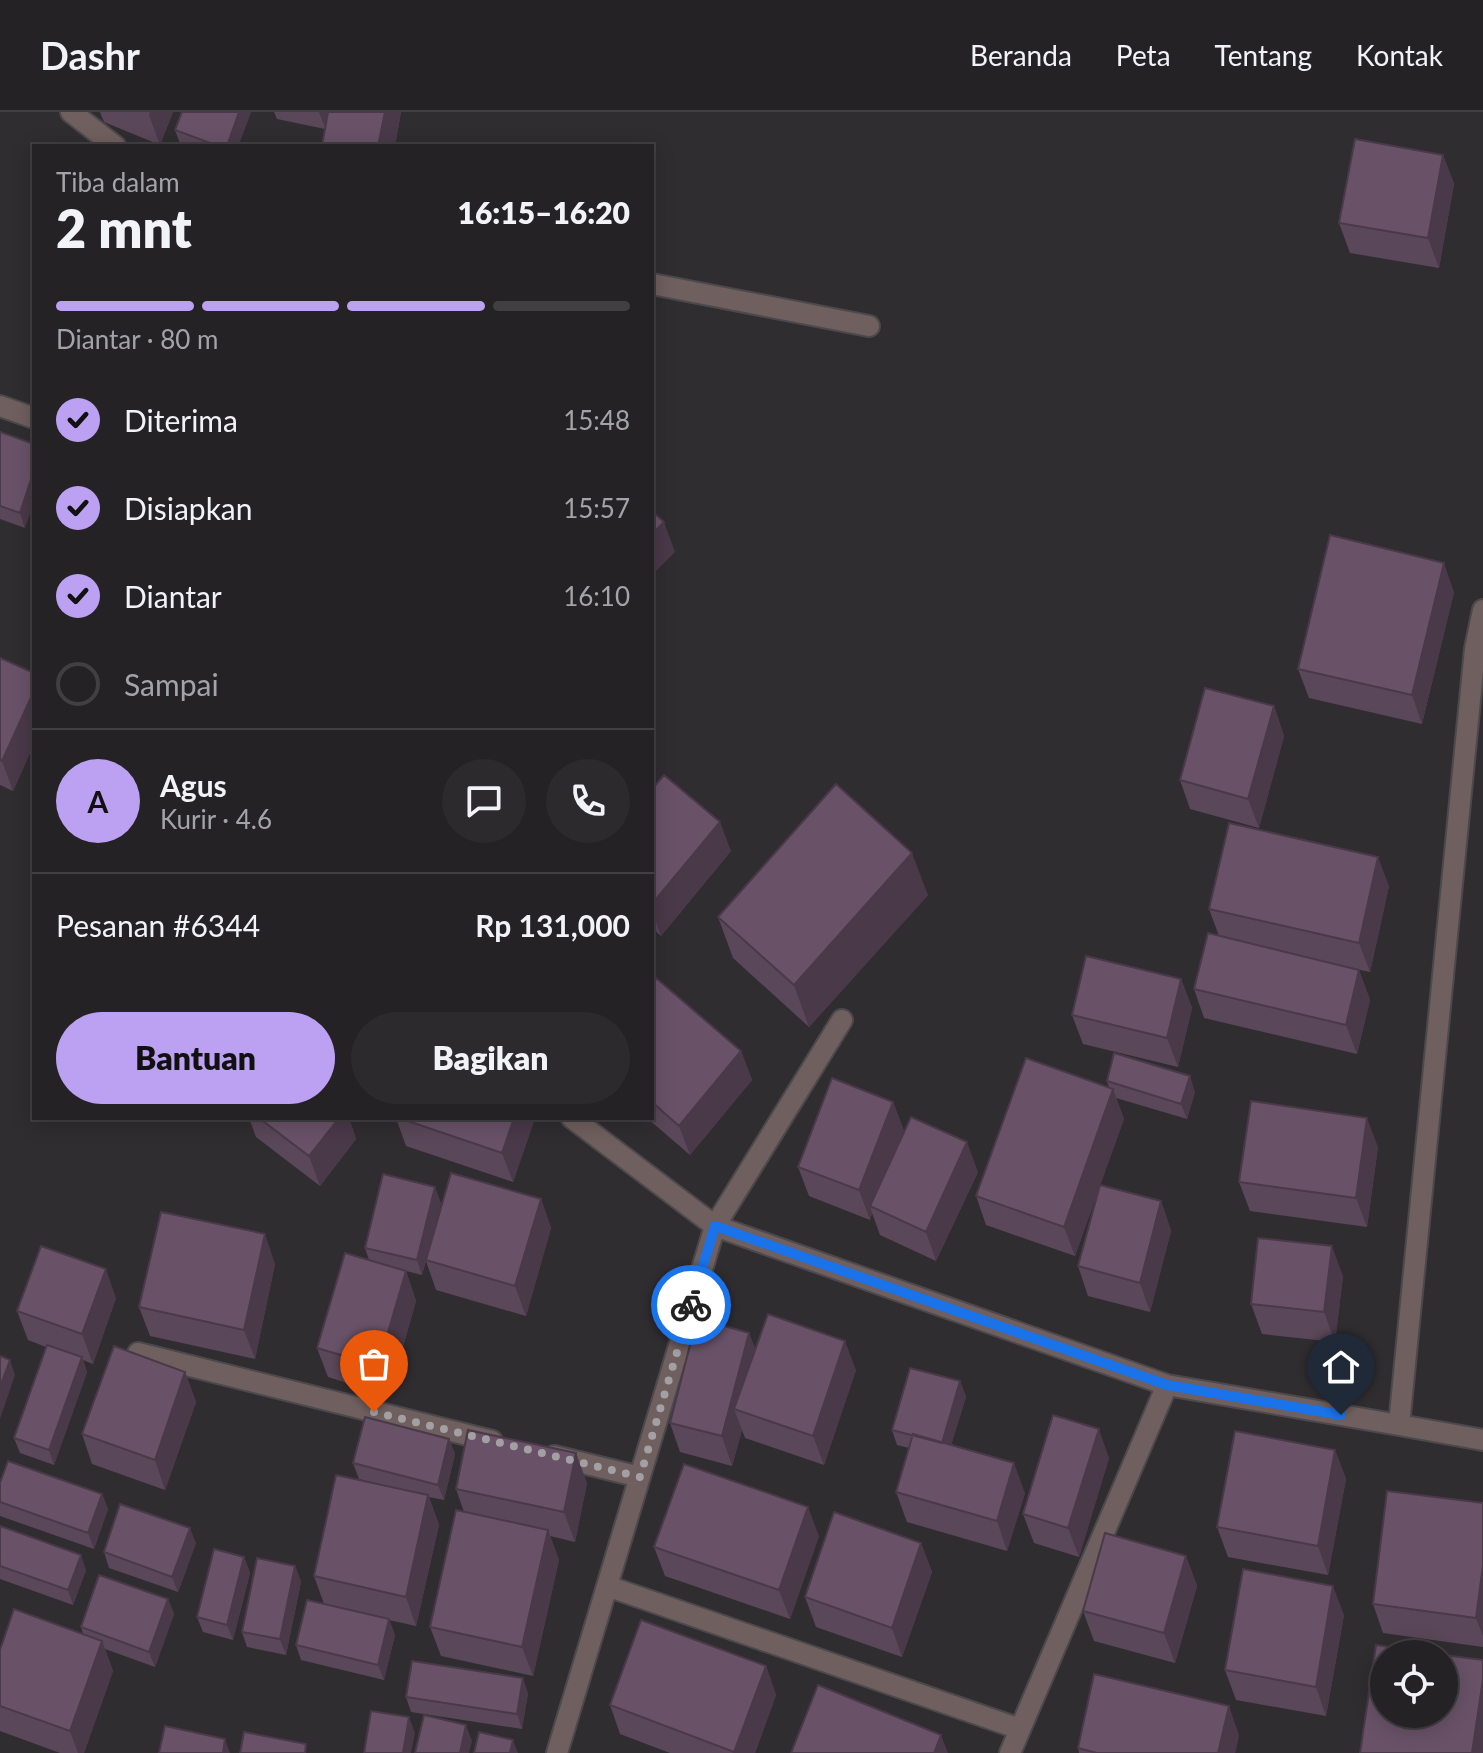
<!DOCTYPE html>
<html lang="id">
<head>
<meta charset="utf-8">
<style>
	:root { --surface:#242225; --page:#2c2a2d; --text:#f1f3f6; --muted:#a3a4a7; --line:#413f42; --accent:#bca0f2 }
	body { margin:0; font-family:Lato,sans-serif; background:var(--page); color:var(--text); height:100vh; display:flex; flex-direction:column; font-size:30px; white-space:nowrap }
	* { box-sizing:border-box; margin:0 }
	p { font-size:26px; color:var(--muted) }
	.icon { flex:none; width:44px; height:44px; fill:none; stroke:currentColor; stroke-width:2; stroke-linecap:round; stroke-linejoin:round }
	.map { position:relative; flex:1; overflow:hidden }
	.side { position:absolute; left:32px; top:32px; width:622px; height:976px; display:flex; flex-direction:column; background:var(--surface); border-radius:0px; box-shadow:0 4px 20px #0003,0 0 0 2px var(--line) }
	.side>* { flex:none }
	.buttons { position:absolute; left:1370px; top:1528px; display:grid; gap:16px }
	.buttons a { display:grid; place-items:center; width:88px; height:88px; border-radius:50%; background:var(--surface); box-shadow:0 4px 20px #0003,0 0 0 2px var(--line); font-size:40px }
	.pin { position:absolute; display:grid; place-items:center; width:68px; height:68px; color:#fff; margin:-82px -34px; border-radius:50% 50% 50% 0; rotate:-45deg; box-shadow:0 0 8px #0007 }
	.pin .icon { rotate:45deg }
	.courier { position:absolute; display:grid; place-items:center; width:80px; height:80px; margin:-40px; border:6px solid #1a73e8; border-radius:50%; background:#fff; color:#222; box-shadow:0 2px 10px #0007 }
	.headline em { font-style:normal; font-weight:800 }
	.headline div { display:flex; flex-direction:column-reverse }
	.headline { display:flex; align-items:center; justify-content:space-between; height:136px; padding:0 24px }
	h1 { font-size:52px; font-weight:800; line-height:60px }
	.bar { display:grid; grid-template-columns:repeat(4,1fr); gap:12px 8px; align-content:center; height:96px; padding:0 24px }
	.bar i { height:10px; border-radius:6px; background:var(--line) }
	.bar .on { background:var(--accent) }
	.bar p { grid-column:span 4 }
	.line { display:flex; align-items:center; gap:20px; padding:0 24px; border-top:2px solid var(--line) }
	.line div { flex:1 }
	.round { display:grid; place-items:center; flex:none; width:84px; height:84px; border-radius:42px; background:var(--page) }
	ol { padding:0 24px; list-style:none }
	li { display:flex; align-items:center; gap:24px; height:88px }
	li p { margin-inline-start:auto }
	li .icon { padding:8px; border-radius:50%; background:var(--accent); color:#111; stroke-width:4 }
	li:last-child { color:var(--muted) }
	li i { width:44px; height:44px; border:4px solid var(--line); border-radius:50% }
	.primary-button { display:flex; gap:16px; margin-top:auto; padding:16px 24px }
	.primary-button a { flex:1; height:92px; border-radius:48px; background:var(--accent); color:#111; font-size:32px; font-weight:800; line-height:92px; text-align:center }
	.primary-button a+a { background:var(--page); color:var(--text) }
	header { display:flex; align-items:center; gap:48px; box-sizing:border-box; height:112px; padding:0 40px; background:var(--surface); border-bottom:2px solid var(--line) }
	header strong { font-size:38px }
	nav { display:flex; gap:44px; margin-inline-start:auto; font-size:28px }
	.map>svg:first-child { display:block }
</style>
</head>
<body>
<header>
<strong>Dashr</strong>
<nav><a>Beranda</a><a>Peta</a><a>Tentang</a><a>Kontak</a></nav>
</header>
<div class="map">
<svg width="1483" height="1641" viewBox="0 0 1483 1641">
	<rect width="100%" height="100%" fill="#302d31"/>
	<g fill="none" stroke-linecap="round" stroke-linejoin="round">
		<defs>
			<path id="minor" d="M71,0l44,34
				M652,172l217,42
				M0,294l34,12
				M572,1006l143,108 127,-206
				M138,1241l354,88
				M1399,1313l84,15
				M554,1344l86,21
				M607,1474l413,143
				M557,1641l158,-527 452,159 232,40 76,-776 8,-39
				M1010,1641l157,-368"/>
		</defs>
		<use href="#minor" stroke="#4c494d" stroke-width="24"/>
		<use href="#minor" stroke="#6f5f5e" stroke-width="20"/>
	</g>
	<path fill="#5a4759" d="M100,0h73l-13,33 -56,-23z
		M182,0h69l-13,34h-57l-6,-16z
		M274,0h127l-6,34h-73l3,-17 -48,-10z
		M1443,43l11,29 -15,84 -89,-15 -11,-30z
		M0,320l25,96 -25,-9z
		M1454,480l-32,132 -113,-26 -11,-29z
		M0,546l34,15v71l-21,47 -13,-6z
		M1274,594l10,30 -25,92 -69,-19 -10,-29z
		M652,677l79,62 -70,85 -9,-8z
		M1389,774l-19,86 -33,-7 22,5 11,30 -13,54 -153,-36 -10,-29 25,-53 -10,-27z
		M928,783l-119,132 -76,-69 -15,-41z
		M1181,867l11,29 -14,59 -95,-23 -11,-29z
		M652,871l89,68 11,29 -62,75 -43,-37h5z
		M1107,969l88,11 -8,27 -71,-21 8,21 -24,66 61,16 10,30 -21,81 -62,-16 -10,-30 20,-75 -23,65 -89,-31 -10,-29 133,-108z
		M893,990l11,29 -4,9 78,32 -42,89 -56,-26 -8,-22 -2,7 -61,-24 -11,-29z
		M249,1006h100l7,21 -36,47 -64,-49z
		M396,1006h139l-22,64 -107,-36z
		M1378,1035l-11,80 -117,-16 -11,-29z
		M541,1087l10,29 -25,88 -90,-26 -10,-29 -4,14 -16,-4 10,30 -27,95 -61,-19 -11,-29 52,-88 -4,-12 76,-45 -12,45z
		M275,1152l-20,95 -105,-23 -11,-29z
		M1343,1164l-8,66 -73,-8 -11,-30z
		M116,1186l-23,66 -10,-4 4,12 -33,93 -34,-12 -6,-15 32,-91 -18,-7 -11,-29z
		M749,1221l6,16 101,21 -32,95 -79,-27 -3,-8 -10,36 -52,-14 -10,-29z
		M185,1260l11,30 -31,88 -73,-26 -10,-30z
		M960,1269l6,16 -15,48 74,48 -18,58 -100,-29 -11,-30 13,-44 -12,-3 -5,-15z
		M449,1327l6,15 -11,46 -15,-3 10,28 -23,101 -27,-6 6,15 -11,45 -83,-20 -5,-15 28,-41 -10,-28 89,-86 -44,-11 -6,-16z
		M1335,1338l11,29 -18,96 -100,-18 -11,-30z
		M1109,1346l-30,99 -45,-14 -11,-29z
		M0,1371l102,11 6,15 -14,40 -94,-33z
		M587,1371l-12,59 -25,-6 9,24 -26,116 -92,-20 -11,-29 34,-115 -8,-23z
		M1483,1391v144l-100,-14 -10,-29z
		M0,1414l86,44 -13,35 -73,-26z
		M819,1424l-29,83 -125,-43 -11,-29z
		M196,1431l-18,49 -69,-24 -5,-16z
		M921,1431l11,29 -30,85 -86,-30 -11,-30z
		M1186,1444l11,30 -22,77 -81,-22 -11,-30z
		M244,1445l6,16 -17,67 -30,-8 -6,-15z
		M295,1454l6,16 -15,73 -39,-8 -5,-15z
		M168,1487l6,15 -19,53 -50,-18 8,22 -29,82h-24l-60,-22v-81l83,-16 -2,-7z
		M1344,1503l-18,101 -90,-16 -11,-30z
		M766,1554l10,29 -21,58h-85l-50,-19 -10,-29z
		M528,1581l-6,36 -111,-17 -5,-15z
		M1239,1623l-4,18h-156l-1,-5z"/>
	<path fill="#4a3949" d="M150,0h23l-13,33 -11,-30z
		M239,0h12l-13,34h-11z
		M319,0h10l-3,18z
		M385,0h16l-6,34h-17z
		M1443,43l11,29 -15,84 -11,-30z
		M34,358v32l-9,26 -5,-15z
		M664,410l11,30 -23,23v-41z
		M1444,451l10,29 -32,132 -10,-29z
		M34,579v53l-21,47 -11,-30z
		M1274,594l10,30 -25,92 -11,-29z
		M720,710l11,29 -70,85 -9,-25v-7z
		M912,741l16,42 -119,132 -15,-42z
		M1378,745l11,29 -19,86 -11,-29z
		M1359,858l11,30 -13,54 -11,-29z
		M1181,867l11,29 -14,59 -11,-29z
		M741,939l11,29 -62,75 -11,-29z
		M1190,964l5,16 -8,27 -6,-15z
		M1113,977l11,30 -49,137 -11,-29z
		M893,990l11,29 -30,77 -4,-2 2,7 -2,7 -11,-30z
		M339,1006h10l7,21 -36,47 -11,-30z
		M514,1006h21l-22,64 -11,-29z
		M1367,1006l11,29 -11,80 -11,-29z
		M967,1030l11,30 -42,89 -10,-29z
		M435,1075l6,16 -19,72 -5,-15z
		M541,1087l10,29 -25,88 -11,-30z
		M1161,1089l10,30 -21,81 -10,-29z
		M265,1122l10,30 -20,95 -11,-29z
		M1332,1134l11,30 -8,66 -11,-30z
		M106,1157l10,29 -23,66 -11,-30z
		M406,1159l10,30 -27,95 -11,-30z
		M749,1221l11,29 -26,47 8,21 -10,36 -10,-30z
		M845,1229l11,29 -32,95 -11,-29z
		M82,1245l5,15 -33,93 -5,-15z
		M10,1248l5,15 -15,44v-32z
		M185,1260l11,30 -31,88 -10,-30z
		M960,1269l6,16 -19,62 -5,-16z
		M1099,1317l10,29 -30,99 -11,-29z
		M449,1327l6,15 -11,46 -6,-15z
		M1335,1338l11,29 -18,96 -10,-29z
		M576,1341l11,30 -12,59 -11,-30z
		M1014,1351l11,30 -18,58 -10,-30z
		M102,1382l6,15 -14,40 -6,-16z
		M428,1383l11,30 -23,101 -10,-29z
		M808,1395l11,29 -29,83 -11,-29z
		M190,1416l6,15 -18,49 -6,-15z
		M548,1418l11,30 -26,116 -11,-29z
		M921,1431l11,29 -30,85 -10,-29z
		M81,1443l5,15 -13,35 -5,-15z
		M1186,1444l11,30 -22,77 -11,-30z
		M244,1445l6,16 -17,67 -6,-15z
		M1483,1453v71l-7,-18z
		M295,1454l6,16 -15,73 -6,-16z
		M1333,1474l11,29 -18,101 -10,-29z
		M168,1487l6,15 -19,53 -6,-15z
		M389,1507l6,16 -11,45 -6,-15z
		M102,1529l11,30 -29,82h-6l-8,-22z
		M766,1554l10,29 -21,58h-20l-1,-1z
		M523,1566l5,15 -6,36 -5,-15z
		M1483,1567v74h-11z
		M1229,1594l10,29 -4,18h-17z
		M409,1605l6,16 -4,20h-8z
		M466,1613l6,16 -3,12h-9z
		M941,1623l7,18h-14z
		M225,1627l5,14h-7z
		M513,1628l5,13h-8z"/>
	<path fill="#695268" stroke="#4a3949" stroke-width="2" d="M182,0h57l-12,34h-9l-43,-16z
		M328,0h57l-7,34h-56z
		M1355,27l88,16 -15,83 -89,-15z
		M0,320l34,12v26l-14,43 -20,-7z
		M652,399l12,11 -12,12z
		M1330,423l114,28 -32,132 -114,-26z
		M0,546l34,15v18l-32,70 -2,-1z
		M1205,576l69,18 -26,93 -68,-19z
		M664,663l56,47 -68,82v-115z
		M836,672l76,69 -118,132 -76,-68z
		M1229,711l149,34 -19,86 -150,-34z
		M1208,821l151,37 -13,55 -152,-36z
		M1086,844l95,23 -14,59 -95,-23z
		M656,866l85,73 -62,75 -27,-24v-119z
		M1114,941l76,23 -9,28 -74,-23z
		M1026,946l87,31 -49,138 -88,-31z
		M832,966l61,24 -34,88 -61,-23z
		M1251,989l116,17 -11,80 -117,-16z
		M911,1005l56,25 -41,90 -56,-26z
		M259,1006h80l-30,38z
		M399,1006h115l-12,35z
		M451,1061l90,26 -26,87 -89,-26z
		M383,1062l52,13 -18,73 -52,-12z
		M1100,1073l61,16 -21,82 -62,-17z
		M161,1100l104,22 -21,96 -105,-23z
		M1258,1126l74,8 -8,66 -73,-8z
		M41,1134l65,23 -24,65 -65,-23z
		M345,1141l61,18 -28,95 -61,-18z
		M768,1202l77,27 -32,95 -79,-27z
		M697,1206l52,15 -27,103 -52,-13z
		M47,1233l35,12 -33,93 -35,-12z
		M114,1234l71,26 -30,88 -73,-26z
		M0,1244l10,4 -10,27z
		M910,1256l50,13 -18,62 -50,-13z
		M1053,1303l46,14 -31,99 -45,-14z
		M365,1305l84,22 -11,46 -85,-22z
		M468,1318l108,23 -12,59 -108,-23z
		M1235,1319l100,19 -17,96 -101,-19z
		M913,1322l101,29 -17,58 -101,-29z
		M8,1349l94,33 -14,39 -88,-31v-19z
		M684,1352l124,43 -29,83 -125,-43z
		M336,1363l92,20 -22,102 -92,-21z
		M1387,1379l96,12v62l-7,53 -103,-14z
		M120,1392l70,24 -18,49 -68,-25z
		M456,1398l92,20 -26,117 -92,-20z
		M834,1400l87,31 -29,85 -87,-31z
		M0,1414l81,29 -13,35 -68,-24z
		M1105,1421l81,23 -22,77 -81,-22z
		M214,1437l30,8 -17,68 -30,-8z
		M257,1446l38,8 -15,73 -38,-7z
		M1243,1457l90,17 -17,101 -91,-17z
		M99,1463l69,24 -19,53 -68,-25z
		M307,1488l82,19 -11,46 -82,-20z
		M14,1497l88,32 -32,90 -70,-25v-56z
		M641,1508l125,46 -32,86 -124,-47z
		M1376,1533l63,9h-55v60h60v-59l39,5v19l-11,74h-112z
		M412,1549l111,17 -6,36 -111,-17z
		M1094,1562l135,32 -11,47h-121l-19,-5z
		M818,1573l123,50 -7,18h-143z
		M371,1599l38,6 -6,36h-39z
		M424,1603l42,10 -6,28h-45z
		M165,1614l60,13 -2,14h-64z
		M244,1620l62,12 -1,9h-65z
		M479,1620l34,8 -3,13h-36z"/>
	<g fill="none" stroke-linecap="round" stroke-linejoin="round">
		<path stroke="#a2a0a3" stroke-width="8" stroke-dasharray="0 14.4" d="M374,1300l266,65 51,-172"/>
		<path stroke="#1a73e8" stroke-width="10" d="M691,1193l24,-79 452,159 174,30"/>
	</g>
</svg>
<div class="buttons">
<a><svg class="icon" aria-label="locate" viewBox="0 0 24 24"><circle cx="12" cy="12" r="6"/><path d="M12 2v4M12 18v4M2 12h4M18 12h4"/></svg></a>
</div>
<div class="pin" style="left:374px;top:1300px;background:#ea580c"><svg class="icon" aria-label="bag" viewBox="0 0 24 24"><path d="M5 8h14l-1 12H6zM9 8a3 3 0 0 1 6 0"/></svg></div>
<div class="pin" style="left:1341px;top:1303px;background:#1f2937"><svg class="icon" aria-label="home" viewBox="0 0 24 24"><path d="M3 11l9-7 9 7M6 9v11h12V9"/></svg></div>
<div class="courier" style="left:691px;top:1193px"><svg class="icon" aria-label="bike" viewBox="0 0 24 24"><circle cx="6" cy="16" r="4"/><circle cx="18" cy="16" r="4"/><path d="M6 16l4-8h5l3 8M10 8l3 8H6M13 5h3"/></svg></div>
<section class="side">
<div class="headline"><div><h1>2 mnt</h1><p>Tiba dalam</p></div><em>16:15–16:20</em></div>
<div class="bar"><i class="on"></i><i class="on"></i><i class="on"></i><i></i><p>Diantar · 80 m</p></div>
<ol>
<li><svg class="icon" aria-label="check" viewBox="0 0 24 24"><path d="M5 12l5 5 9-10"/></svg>Diterima<p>15:48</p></li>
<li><svg class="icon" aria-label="check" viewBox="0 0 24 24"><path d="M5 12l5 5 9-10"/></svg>Disiapkan<p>15:57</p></li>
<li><svg class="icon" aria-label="check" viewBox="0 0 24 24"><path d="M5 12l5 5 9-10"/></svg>Diantar<p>16:10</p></li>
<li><i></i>Sampai</li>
</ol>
<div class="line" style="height:144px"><b class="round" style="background:var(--accent);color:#111">A</b><div><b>Agus</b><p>Kurir · 4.6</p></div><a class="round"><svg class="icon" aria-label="chat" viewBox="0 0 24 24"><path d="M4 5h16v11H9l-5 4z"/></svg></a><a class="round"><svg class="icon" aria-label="phone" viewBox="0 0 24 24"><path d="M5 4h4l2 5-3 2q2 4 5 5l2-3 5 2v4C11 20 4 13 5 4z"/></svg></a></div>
<div class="line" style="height:104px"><div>Pesanan #6344</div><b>Rp 131,000</b></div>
<div class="primary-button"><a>Bantuan</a><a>Bagikan</a></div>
</section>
</div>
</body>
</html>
